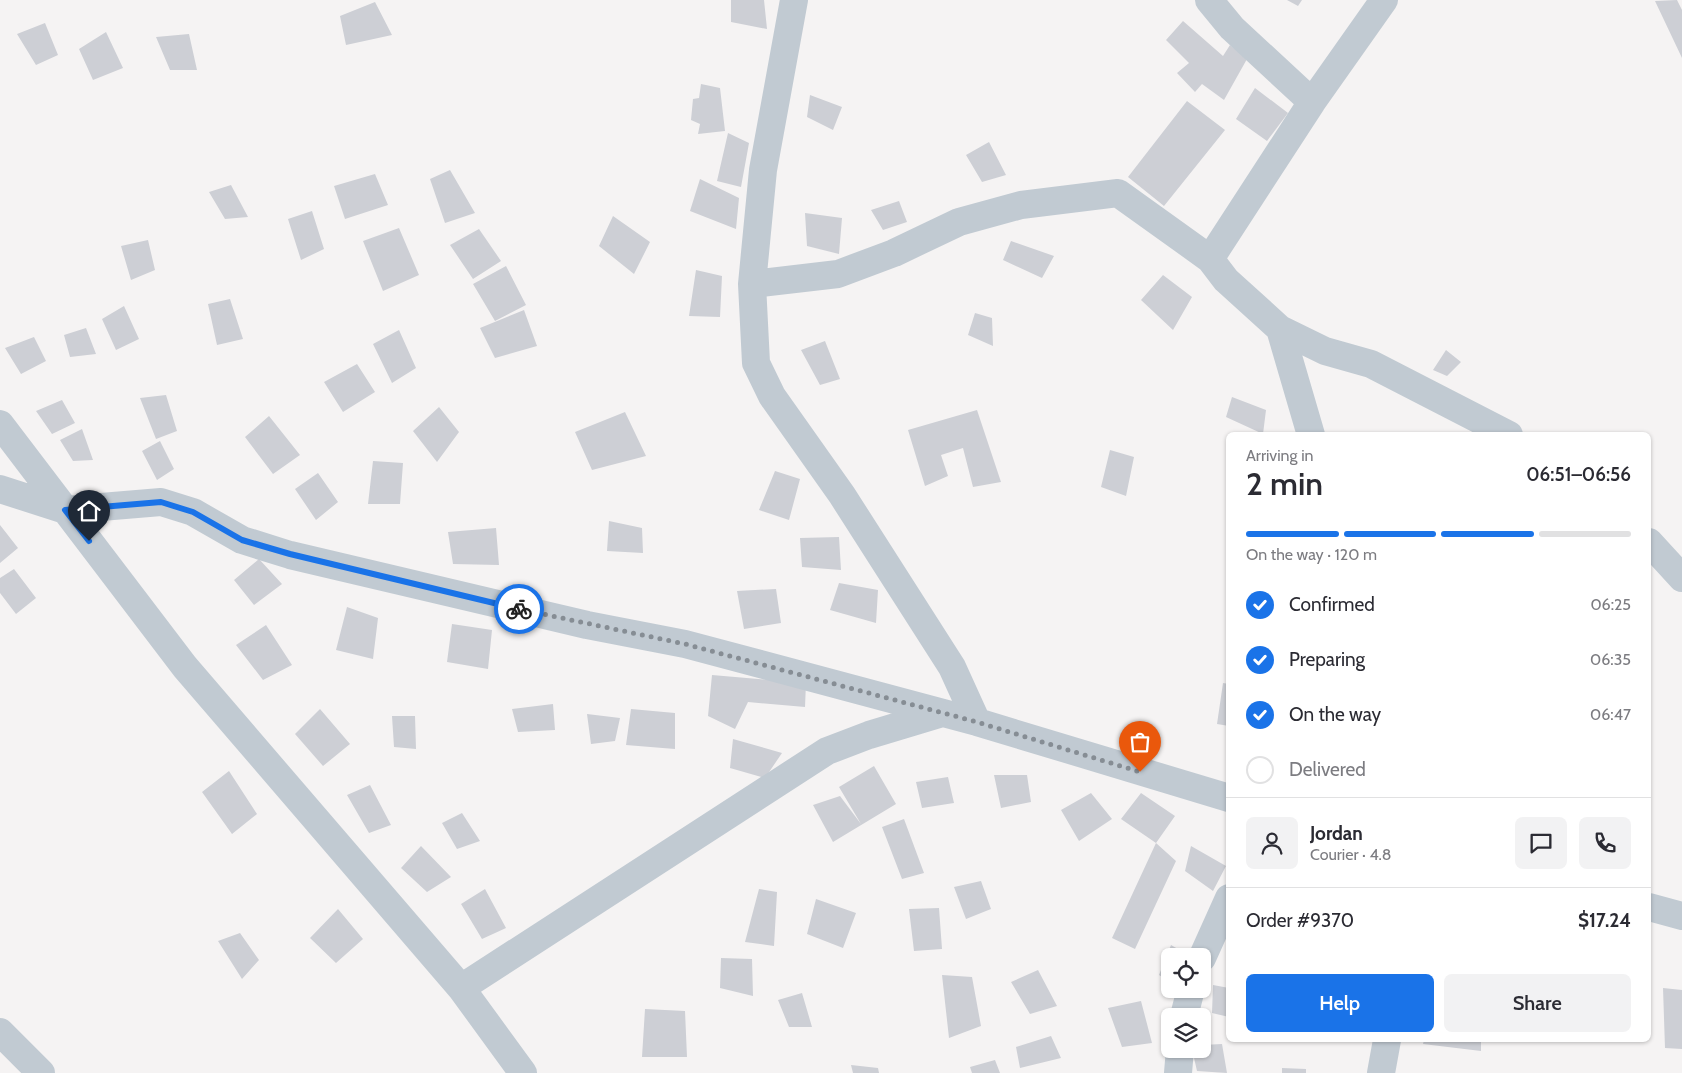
<!DOCTYPE html>
<html lang="en">
<head>
<meta charset="utf-8">
<style>
	:root { --surface:#fff; --page:#f2f2f3; --text:#2b2b33; --muted:#7c7c81; --line:#e1e1e2; --accent:#1a73e8 }
	body { margin:0; font-family:Cabin,sans-serif; background:var(--page); color:var(--text); height:100vh; display:flex; flex-direction:column; font-size:19px; white-space:nowrap }
	* { box-sizing:border-box; margin:0 }
	p { font-size:16px; color:var(--muted) }
	.icon { flex:none; width:28px; height:28px; fill:none; stroke:currentColor; stroke-width:2; stroke-linecap:round; stroke-linejoin:round }
	.map { position:relative; flex:1; overflow:hidden }
	.drawer { position:absolute; left:1226px; top:432px; width:425px; height:610px; display:flex; flex-direction:column; background:var(--surface); border-radius:8px; box-shadow:0 1px 4px #0004 }
	.drawer>* { flex:none }
	.controls { position:absolute; left:1161px; top:948px; display:grid; gap:10px }
	.controls a { display:grid; place-items:center; width:50px; height:50px; border-radius:8px; background:var(--surface); box-shadow:0 1px 4px #0004; font-size:25px }
	.pin { position:absolute; display:grid; place-items:center; width:42px; height:42px; color:#fff; margin:-51px -21px; border-radius:50% 50% 50% 0; rotate:-45deg; box-shadow:0 0 5px #0007 }
	.pin .icon { rotate:45deg }
	.courier { position:absolute; display:grid; place-items:center; width:50px; height:50px; margin:-25px; border:4px solid #1a73e8; border-radius:50%; background:#fff; color:#222; box-shadow:0 1px 6px #0007 }
	.summary em { font-style:normal; font-weight:600 }
	.summary div { display:flex; flex-direction:column-reverse }
	.summary { display:flex; align-items:center; justify-content:space-between; height:85px; padding:0 20px }
	h1 { font-size:32px; font-weight:600; line-height:38px }
	.bar { display:grid; grid-template-columns:repeat(4,1fr); gap:8px 5px; align-content:center; height:60px; padding:0 20px }
	.bar i { height:6px; border-radius:4px; background:var(--line) }
	.bar .selected { background:var(--accent) }
	.bar p { grid-column:span 4 }
	.line { display:flex; align-items:center; gap:12px; padding:0 20px; border-top:1px solid var(--line) }
	.line div { flex:1 }
	.round { display:grid; place-items:center; flex:none; width:52px; height:52px; border-radius:8px; background:var(--page) }
	ol { padding:0 20px; list-style:none }
	li { display:flex; align-items:center; gap:15px; height:55px }
	li p { margin-inline-start:auto }
	li .icon { padding:5px; border-radius:50%; background:var(--accent); color:#fff; stroke-width:4 }
	li:last-child { color:var(--muted) }
	li i { width:28px; height:28px; border:2px solid var(--line); border-radius:50% }
	.action { display:flex; gap:10px; margin-top:auto; padding:10px 20px }
	.action a { flex:1; height:58px; border-radius:8px; background:var(--accent); color:#fff; font-size:20px; font-weight:600; line-height:58px; text-align:center }
	.action a+a { background:var(--page); color:var(--text) }
	.map>svg:first-child { display:block }
</style>
</head>
<body>
<div class="map">
<svg width="1682" height="1073" viewBox="0 0 1682 1073">
	<rect width="100%" height="100%" fill="#f5f3f3"/>
	<path fill="#cdcfd5" d="M731,0h33l3,29 -36,-7z
		M1287,0h15l-4,6z
		M1677,0l5,10v48l-27,-57z
		M375,2l17,33 -46,10 -6,-29z
		M1183,21l40,35 7,-11 17,14 -23,41 -22,-16 -7,8 -18,-19 12,-10 -23,-23z
		M45,23l13,32 -22,10 -19,-31z
		M106,32l17,36 -30,12 -14,-31z
		M189,34l8,36h-27l-14,-33z
		M701,84l19,4 5,43 -27,3 2,-10 -9,-4 2,-21 6,-1z
		M1255,88l33,25 -21,28 -31,-22z
		M810,95l32,12 -9,23 -26,-13z
		M1187,101l38,29 -61,76 -36,-29z
		M728,133l21,10 -8,44 -24,-6z
		M989,142l17,33 -24,7 -16,-27z
		M450,170l25,43 -30,10 -15,-44z
		M375,174l13,31 -43,14 -11,-33z
		M700,179l39,19 -3,31 -46,-18z
		M231,185l17,32 -23,2 -16,-27z
		M899,201l8,21 -24,8 -12,-20z
		M312,211l12,38 -23,11 -13,-41z
		M805,213l37,5 -3,36 -32,-8z
		M613,216l37,26 -16,32 -35,-28z
		M399,228l20,47 -36,16 -20,-50z
		M479,229l22,32 -28,18 -23,-34z
		M148,240l7,30 -24,10 -10,-34z
		M1011,241l43,15 -12,22 -39,-18z
		M506,266l20,39 -31,16 -22,-37z
		M696,270l26,6 -2,41 -31,-1z
		M1163,275l29,22 -19,33 -32,-30z
		M230,299l13,40 -26,6 -9,-41z
		M124,306l15,33 -23,11 -14,-31z
		M524,310l13,36 -42,12 -15,-30z
		M975,313l17,5 1,28 -25,-11z
		M86,328l10,26 -26,3 -6,-22z
		M399,330l17,38 -24,15 -19,-39z
		M34,337l12,24 -25,13 -16,-26z
		M825,341l15,38 -20,6 -19,-35z
		M1446,350l15,12 -14,14 -14,-6z
		M357,364l18,28 -32,20 -19,-30z
		M166,395l11,36 -21,8 -16,-41z
		M1232,397l34,13 -3,24 -37,-17z
		M62,400l13,23 -23,11 -16,-23z
		M439,407l20,25 -22,30 -24,-31z
		M977,410l24,72 -28,5 -10,-39 -22,7 7,21 -23,10 -17,-56z
		M625,412l21,44 -54,14 -17,-38z
		M269,416l31,39 -27,19 -28,-37z
		M82,429l11,31 -20,1 -13,-21z
		M160,441l14,28 -17,11 -15,-29z
		M1110,450l24,7 -8,39 -25,-9z
		M373,461l30,2 -3,41h-32z
		M775,471l25,8 -11,41 -30,-10z
		M318,473l20,29 -22,18 -21,-31z
		M609,521l33,7 1,25 -36,-2z
		M0,525l18,23 -18,15z
		M496,528l3,37 -46,-1 -5,-32z
		M839,537l2,33 -39,-3 -2,-29z
		M259,559l23,25 -28,21 -20,-25z
		M14,569l22,29 -20,16 -16,-21v-15z
		M839,583l39,7 -2,33 -46,-13z
		M776,589l5,34 -37,6 -7,-38z
		M347,607l31,11 -5,41 -37,-9z
		M452,624l40,6 -4,39 -41,-7z
		M266,625l26,40 -29,15 -27,-35z
		M712,675l94,8 -1,24 -57,-5 -13,27 -27,-13z
		M1223,683l6,1v42l-12,-2z
		M553,704l2,26 -37,2 -6,-23z
		M320,709l30,35 -27,22 -28,-32z
		M631,709l44,4v36l-49,-4z
		M587,714l33,4 -5,23 -24,3z
		M392,716h23l1,33 -22,-2z
		M733,739l49,14 -17,25 -35,-10z
		M874,766l22,38 -63,38 -20,-37 27,-9 21,28 -22,-37z
		M229,771l28,43 -25,20 -30,-42z
		M994,775h33l4,27 -30,6z
		M948,777l6,26 -32,5 -6,-26z
		M370,785l21,40 -22,8 -22,-38z
		M1091,793l21,26 -33,22 -18,-31z
		M1141,793l34,23 -19,27 -35,-24z
		M462,813l18,28 -23,8 -15,-26z
		M904,819l20,54 -22,6 -20,-52z
		M1156,843l20,18 -41,88 -23,-11z
		M421,846l30,31 -24,15 -26,-24z
		M1191,846l35,20 -13,25 -28,-20z
		M981,881l10,28 -25,10 -12,-32z
		M485,889l21,39 -24,11 -21,-35z
		M759,889l18,3 -3,54 -29,-4z
		M816,899l40,14 -13,35 -36,-14z
		M939,908l3,41 -28,2 -5,-42z
		M338,909l25,30 -27,24 -26,-25z
		M240,933l19,27 -17,19 -24,-38z
		M1171,945l19,11h-20v26l-11,-7z
		M721,958l31,1 1,37 -33,-8z
		M1038,970l19,36 -27,8 -19,-32z
		M942,975l30,2 9,49 -32,12z
		M1213,985l16,3v29l-17,-4z
		M1663,988l19,2v59l-17,-1z
		M802,993l10,34h-23l-11,-27z
		M1141,1001l11,42 -30,4 -14,-39z
		M645,1009l40,2 2,46h-45z
		M1051,1036l10,22 -41,10 -4,-21z
		M1424,1040h57v11l-58,-7z
		M1222,1044l5,29 -30,-2 -5,-22h10v-4z
		M995,1060l5,13h-28l-2,-6z
		M851,1065l27,3 1,5h-26z
		M1282,1068l24,1v4h-24z"/>
	<g fill="none" stroke-linecap="round" stroke-linejoin="round">
		<path stroke="#c1cad2" stroke-width="28" d="M794,0l-31,170 -11,114 4,79 16,33 70,99 110,172 25,55
			M1209,0l23,28 80,74
			M1210,259l102,-157 72,-102
			M752,284l86,-10 56,-21 65,-31 62,-17 97,-12 92,66 16,21 54,49 45,22 46,13 138,71
			M1280,329l31,106
			M0,424l185,243 276,321 62,85
			M0,489l65,21 96,-8 32,10 49,28 48,15 297,70 98,19 292,78 252,76
			M1649,542l33,36
			M1649,907l33,9
			M1202,958l27,-60
			M461,988l366,-237 42,-16 73,-22
			M1184,1016l7,-27
			M0,1032l41,41
			M1178,1073l2,-24
			M1381,1073l6,-33"/>
	</g>
	<g fill="none" stroke-linecap="round" stroke-linejoin="round">
		<path stroke="#868d94" stroke-width="5" stroke-dasharray="0 9" d="M519,609l166,35 292,78 163,50"/>
		<path stroke="#1a73e8" stroke-width="6" d="M89,541l-24,-31 96,-8 32,10 49,28 48,14 229,55"/>
	</g>
</svg>
<div class="controls">
<a><svg class="icon" aria-label="locate" viewBox="0 0 24 24"><circle cx="12" cy="12" r="6"/><path d="M12 2v4M12 18v4M2 12h4M18 12h4"/></svg></a>
<a><svg class="icon" aria-label="layers" viewBox="0 0 24 24"><path d="M12 4l9 5-9 5-9-5zM3 14l9 5 9-5"/></svg></a>
</div>
<div class="pin" style="left:1140px;top:772px;background:#ea580c"><svg class="icon" aria-label="bag" viewBox="0 0 24 24"><path d="M5 8h14l-1 12H6zM9 8a3 3 0 0 1 6 0"/></svg></div>
<div class="pin" style="left:89px;top:541px;background:#1f2937"><svg class="icon" aria-label="home" viewBox="0 0 24 24"><path d="M3 11l9-7 9 7M6 9v11h12V9"/></svg></div>
<div class="courier" style="left:519px;top:609px"><svg class="icon" aria-label="bike" viewBox="0 0 24 24"><circle cx="6" cy="16" r="4"/><circle cx="18" cy="16" r="4"/><path d="M6 16l4-8h5l3 8M10 8l3 8H6M13 5h3"/></svg></div>
<section class="drawer">
<div class="summary"><div><h1>2 min</h1><p>Arriving in</p></div><em>06:51–06:56</em></div>
<div class="bar"><i class="selected"></i><i class="selected"></i><i class="selected"></i><i></i><p>On the way · 120 m</p></div>
<ol>
<li><svg class="icon" aria-label="check" viewBox="0 0 24 24"><path d="M5 12l5 5 9-10"/></svg>Confirmed<p>06:25</p></li>
<li><svg class="icon" aria-label="check" viewBox="0 0 24 24"><path d="M5 12l5 5 9-10"/></svg>Preparing<p>06:35</p></li>
<li><svg class="icon" aria-label="check" viewBox="0 0 24 24"><path d="M5 12l5 5 9-10"/></svg>On the way<p>06:47</p></li>
<li><i></i>Delivered</li>
</ol>
<div class="line" style="height:90px"><a class="round"><svg class="icon" aria-label="person" viewBox="0 0 24 24"><circle cx="12" cy="8" r="4"/><path d="M4 21q1-7 8-7t8 7"/></svg></a><div><b>Jordan</b><p>Courier · 4.8</p></div><a class="round"><svg class="icon" aria-label="chat" viewBox="0 0 24 24"><path d="M4 5h16v11H9l-5 4z"/></svg></a><a class="round"><svg class="icon" aria-label="phone" viewBox="0 0 24 24"><path d="M5 4h4l2 5-3 2q2 4 5 5l2-3 5 2v4C11 20 4 13 5 4z"/></svg></a></div>
<div class="line" style="height:65px"><div>Order #9370</div><b>$17.24</b></div>
<div class="action"><a>Help</a><a>Share</a></div>
</section>
</div>
</body>
</html>
